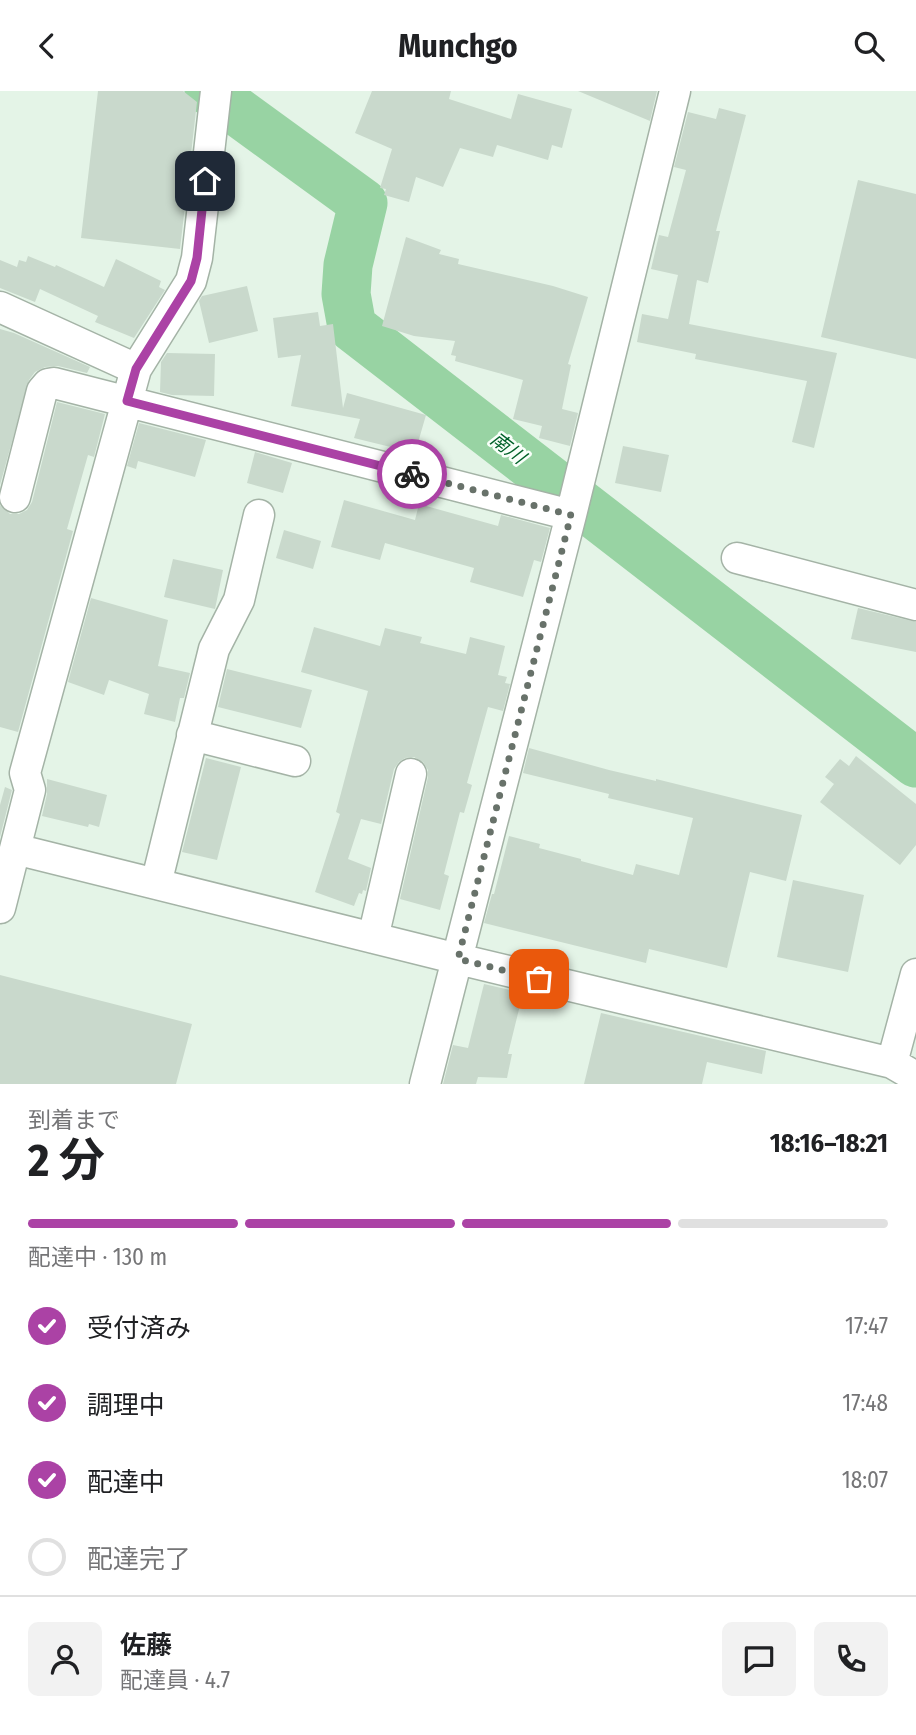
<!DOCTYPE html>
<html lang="ja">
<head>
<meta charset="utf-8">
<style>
	:root { --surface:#fff; --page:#f2f2f2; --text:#202124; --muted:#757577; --line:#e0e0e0; --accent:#ab42a5 }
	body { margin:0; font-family:"Fira Sans Condensed","Noto Sans JP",sans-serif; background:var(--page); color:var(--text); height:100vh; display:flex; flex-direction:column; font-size:26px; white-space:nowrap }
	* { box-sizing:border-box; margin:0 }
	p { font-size:23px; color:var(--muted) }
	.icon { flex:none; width:38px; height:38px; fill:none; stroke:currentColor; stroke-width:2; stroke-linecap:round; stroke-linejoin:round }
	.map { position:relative; height:993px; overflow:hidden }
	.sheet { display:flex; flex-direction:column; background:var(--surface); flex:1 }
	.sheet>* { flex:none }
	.pin { position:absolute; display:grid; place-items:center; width:60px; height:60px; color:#fff; margin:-30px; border-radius:14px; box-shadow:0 4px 10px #0006 }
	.courier { position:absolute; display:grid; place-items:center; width:70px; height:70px; margin:-35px; border:5px solid #ab42a5; border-radius:50%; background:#fff; color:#222; box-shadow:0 2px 9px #0007 }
	.overview em { font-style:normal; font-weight:700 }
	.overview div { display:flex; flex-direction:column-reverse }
	.overview { display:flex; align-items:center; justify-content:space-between; height:119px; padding:0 28px }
	h1 { font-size:46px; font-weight:700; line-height:52px }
	.bar { display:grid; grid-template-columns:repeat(4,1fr); gap:10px 7px; align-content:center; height:84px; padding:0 28px }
	.bar i { height:9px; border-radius:5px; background:var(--line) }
	.bar .on { background:var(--accent) }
	.bar p { grid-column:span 4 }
	.line { display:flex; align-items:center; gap:18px; padding:0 28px; border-top:2px solid var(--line) }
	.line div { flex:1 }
	.round { display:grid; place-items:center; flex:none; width:74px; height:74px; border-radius:10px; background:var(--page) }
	ol { padding:0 28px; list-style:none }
	li { display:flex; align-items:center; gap:21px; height:77px }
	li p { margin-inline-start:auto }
	li .icon { padding:7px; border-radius:50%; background:var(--accent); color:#fff; stroke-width:4 }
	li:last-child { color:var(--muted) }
	li i { width:38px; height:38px; border:4px solid var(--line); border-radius:50% }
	header { display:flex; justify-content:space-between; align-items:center; height:91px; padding:0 28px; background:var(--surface); font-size:32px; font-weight:700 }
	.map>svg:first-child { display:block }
</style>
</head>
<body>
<header><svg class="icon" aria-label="back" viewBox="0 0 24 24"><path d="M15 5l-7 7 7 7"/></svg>Munchgo<svg class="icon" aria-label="search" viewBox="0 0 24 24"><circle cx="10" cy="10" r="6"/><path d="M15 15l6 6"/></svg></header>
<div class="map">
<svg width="916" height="993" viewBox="0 0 916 993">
	<rect width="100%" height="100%" fill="#e4f4e7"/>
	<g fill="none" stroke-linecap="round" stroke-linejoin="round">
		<path stroke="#98d3a3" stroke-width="49" d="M209,0l154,112 -15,62 -2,29 6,33 564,436"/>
	</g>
	<path fill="#c9d9cc" d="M98,0h85l14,11 -17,147 -99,-11z
		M372,0h79l-2,8 62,20 7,-25 54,15 -10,39 -10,-3 -4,15 -51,-15 -4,12 -33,-9 -17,39 -27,-10 -7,25 -25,-7 2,-6 -6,-1 12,-39 -37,-16z
		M578,0h79l-7,30z
		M719,17l27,7 -30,116h4l-12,52 -11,-3 -8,44 148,29 -23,95 -22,-6 15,-61 -112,-22 1,-5 -59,-12 5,-28 26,5 10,-44 -27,-6 8,-34 9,2 18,-67 -12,-3 14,-55 28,7z
		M858,89l58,14v165l-95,-22z
		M406,146l35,13 -2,4 20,5 -1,5 95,22 35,11 -20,67 3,1 -9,44 16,4 -8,33 -31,-8 3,-12 -29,-7 10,-39 -68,-19 1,-5 -5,-1 4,-14 -41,-5 -32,-10z
		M28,165l27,11 1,-2 48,22 12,-28 45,22 -2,6 6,3 -31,48 -39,-16 3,-6 -58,-27 -5,13 -35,-14v-28l17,7 2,-7 7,2z
		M247,195l11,45 -49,12 -10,-42 3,-5z
		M318,221l2,14 13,-2 10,84 4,-15 79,22 -11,38 -61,-15 6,-19 -69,-13 10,-51 -23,3 -5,-40z
		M0,238l14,4 76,34 -3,6 -29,-7 -13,1 -10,5 -6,8 -29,105z
		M167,262l48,1 -1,42 -42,-1 -12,-3 1,-30z
		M57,311l48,12 -11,43 -6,-2 -21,74 6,2 -55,201 -18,-5v-222l10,9h9l8,-4 5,-8z
		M139,332l67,17 -11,37 -57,-16 -2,8 -9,-3z
		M623,355l46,9 -8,37 -46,-9z
		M255,361l37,11 -9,30 -36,-10z
		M344,409l71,20 4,-16 79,22 3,-11 49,13 -9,34 -7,-2 -11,37 -53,-15 4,-14 -89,-25 -5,17 -49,-13z
		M284,439l37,11 -8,28 -37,-11z
		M173,468l50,11 -8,39 -51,-12z
		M91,507l77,22 -10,46 32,7 -6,25h-4l-5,24 -31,-8 5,-20 -40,-14 -5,15 -36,-13z
		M858,517l58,14v30l-65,-13z
		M314,536l66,19 5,-18 37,9 -2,6 46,11 4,-17 35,9 -7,29 9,2 -2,6 5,1 -7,27 -15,-4 -21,76 5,2 -8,28 -4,-1 -16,62 5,2 -9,34 -40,-11 28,-122v-7l-5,-8 -9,-5 -9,1 -6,4 -5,7 -13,55 -20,-5 -13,40 23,9 -5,23 -3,-1 -1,4 -3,-1 -5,13 -39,-14 25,-78 -4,-2 32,-121 -67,-19z
		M227,578l85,21 -11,38 -83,-21z
		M529,657l80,22 47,11v-2l146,36 -16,66 -36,-9 -23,96 -78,-19 -3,14 -162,-40 8,-29h2l15,-58 31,8 -1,4 42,11v2l52,14 3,-11 43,11 14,-57 -85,-20 1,-4 -86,-21z
		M856,665l60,48v41l-16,20 -80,-63 14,-18 -9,-7 15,-18 9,7z
		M206,667l35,9 -24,93 -35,-8z
		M47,688l60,16 -8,32 -10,-3 -1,3 -46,-11 5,-22z
		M5,696l7,3 -12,47v-32z
		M793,789l71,15 -16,77 -71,-15z
		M0,884l192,49 -16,60h-176z
		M484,893l39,9 -15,61h4l-5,24 -29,-1 -2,7h-33l10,-39 15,3z
		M601,922l165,38 -4,23 -55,-12 -5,22h-118z"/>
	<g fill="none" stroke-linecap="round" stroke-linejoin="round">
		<defs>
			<path id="street" d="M0,216l136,62
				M15,406l27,-106 6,-7 6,-1 517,132
				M737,467l179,47
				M192,644l103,26
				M15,758l443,110 434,104 24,14
				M156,793l58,-235 25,-49 20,-85
				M0,817l30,-118 -5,-17 111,-404 55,-88 6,-23 19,-167
				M373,847l38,-164
				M892,972l24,-89
				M425,993l146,-569 104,-424"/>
		</defs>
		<use href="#street" stroke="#a4b3a6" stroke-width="33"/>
		<use href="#street" stroke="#fff" stroke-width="30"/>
	</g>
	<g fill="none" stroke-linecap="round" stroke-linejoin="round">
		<path stroke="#68726a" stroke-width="7" stroke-dasharray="0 12.6" d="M412,383l159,41 -113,444 81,20"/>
		<path stroke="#ab42a5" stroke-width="9" d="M205,90l-8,77 -6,23 -55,88 -9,32 285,73"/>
	</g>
	<g text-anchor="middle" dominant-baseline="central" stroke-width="5" stroke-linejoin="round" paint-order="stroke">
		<g font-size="19" font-style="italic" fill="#006129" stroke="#f8fff9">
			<text transform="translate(508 357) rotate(38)">南川</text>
		</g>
	</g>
</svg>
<div class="pin" style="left:539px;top:888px;background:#ea580c"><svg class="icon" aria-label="bag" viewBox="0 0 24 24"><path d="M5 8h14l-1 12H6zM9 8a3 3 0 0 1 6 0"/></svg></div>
<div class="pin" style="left:205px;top:90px;background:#1f2937"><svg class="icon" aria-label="home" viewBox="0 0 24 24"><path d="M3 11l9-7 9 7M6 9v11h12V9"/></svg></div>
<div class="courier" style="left:412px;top:383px"><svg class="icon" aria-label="bike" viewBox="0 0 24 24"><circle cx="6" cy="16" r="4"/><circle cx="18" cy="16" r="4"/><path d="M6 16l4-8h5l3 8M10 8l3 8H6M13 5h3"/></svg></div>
</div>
<section class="sheet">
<div class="overview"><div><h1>2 分</h1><p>到着まで</p></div><em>18:16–18:21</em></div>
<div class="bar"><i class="on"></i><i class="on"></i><i class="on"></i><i></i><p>配達中 · 130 m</p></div>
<ol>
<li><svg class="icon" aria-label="check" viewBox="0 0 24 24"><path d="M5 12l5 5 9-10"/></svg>受付済み<p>17:47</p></li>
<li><svg class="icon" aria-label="check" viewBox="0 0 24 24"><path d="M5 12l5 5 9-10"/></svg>調理中<p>17:48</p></li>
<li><svg class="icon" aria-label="check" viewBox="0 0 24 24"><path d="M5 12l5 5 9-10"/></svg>配達中<p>18:07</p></li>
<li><i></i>配達完了</li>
</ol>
<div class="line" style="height:126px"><a class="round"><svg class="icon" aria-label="person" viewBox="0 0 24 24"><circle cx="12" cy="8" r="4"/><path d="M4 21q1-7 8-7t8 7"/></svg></a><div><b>佐藤</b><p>配達員 · 4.7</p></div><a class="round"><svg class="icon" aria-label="chat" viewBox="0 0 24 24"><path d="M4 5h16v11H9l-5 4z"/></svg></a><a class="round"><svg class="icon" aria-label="phone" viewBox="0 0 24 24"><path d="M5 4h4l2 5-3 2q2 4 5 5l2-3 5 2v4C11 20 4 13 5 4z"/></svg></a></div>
</section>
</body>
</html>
